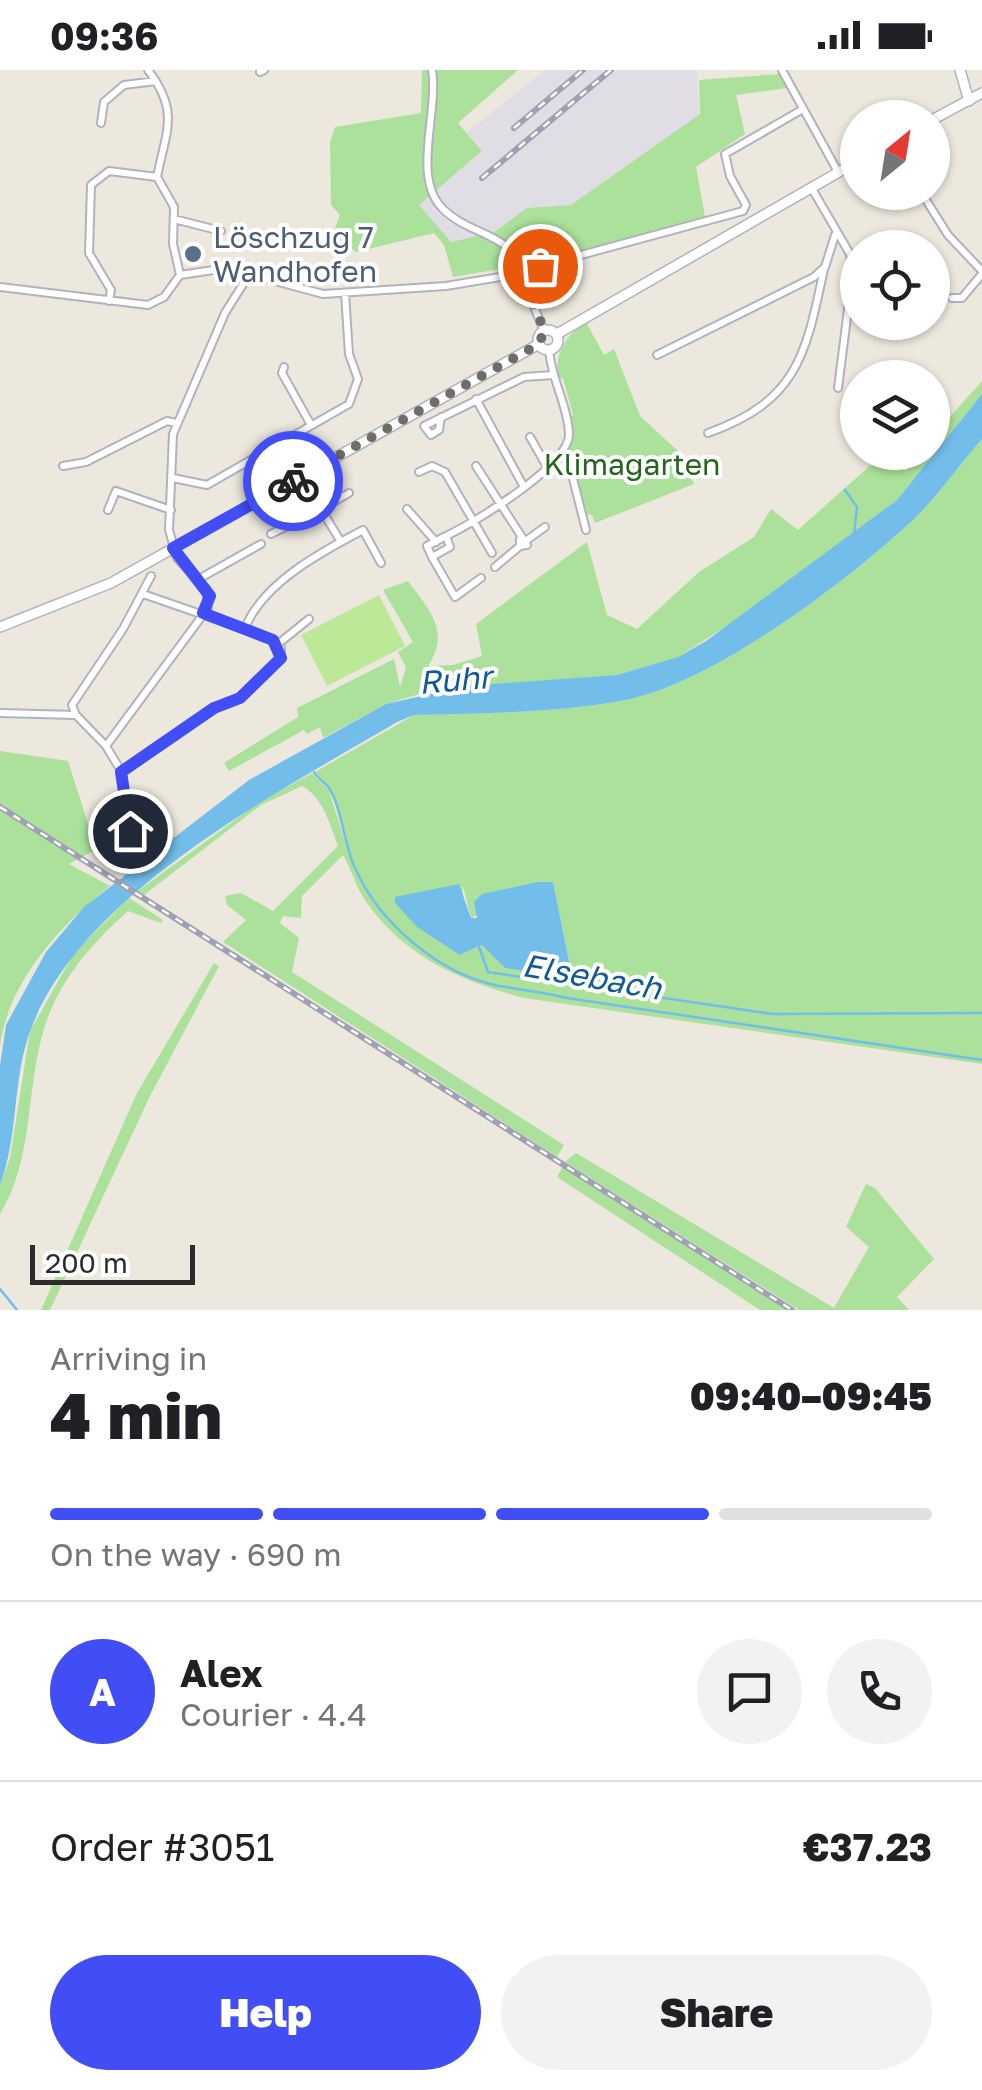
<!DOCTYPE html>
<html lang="en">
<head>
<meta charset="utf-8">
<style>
	:root { --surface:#fff; --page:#f2f2f2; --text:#202124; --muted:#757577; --line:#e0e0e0; --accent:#414df5 }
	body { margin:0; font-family:"Golos Text",sans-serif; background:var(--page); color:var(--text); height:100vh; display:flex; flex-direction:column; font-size:38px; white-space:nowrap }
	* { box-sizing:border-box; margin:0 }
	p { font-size:32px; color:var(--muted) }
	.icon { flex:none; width:55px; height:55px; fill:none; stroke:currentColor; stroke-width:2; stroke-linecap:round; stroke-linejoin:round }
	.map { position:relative; height:1240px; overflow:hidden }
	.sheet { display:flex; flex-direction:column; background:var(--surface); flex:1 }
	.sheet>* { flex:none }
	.needle { width:65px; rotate:30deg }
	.fabs { position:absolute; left:840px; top:30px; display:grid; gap:20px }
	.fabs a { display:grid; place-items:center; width:110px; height:110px; border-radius:50%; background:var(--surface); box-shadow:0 2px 8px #0004; font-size:50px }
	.scale { position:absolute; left:30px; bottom:25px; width:165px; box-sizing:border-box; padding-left:10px; border:5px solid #2b2b2b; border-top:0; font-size:28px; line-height:35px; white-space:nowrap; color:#2b2b2b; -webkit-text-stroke:8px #fff; paint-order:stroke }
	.pin { position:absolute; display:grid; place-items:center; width:85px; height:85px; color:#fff; margin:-42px; border:5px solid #fff; border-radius:50%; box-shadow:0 2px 10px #0007 }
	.courier { position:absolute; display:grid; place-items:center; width:100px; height:100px; margin:-50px; border:8px solid #414df5; border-radius:50%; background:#fff; color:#222; box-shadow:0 2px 12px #0007 }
	.overview em { font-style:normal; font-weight:800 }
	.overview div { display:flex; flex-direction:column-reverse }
	.overview { display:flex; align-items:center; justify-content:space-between; height:170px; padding:0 50px }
	h1 { font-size:65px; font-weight:800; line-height:75px }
	.bar { display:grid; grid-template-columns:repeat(4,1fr); gap:15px 10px; align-content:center; height:120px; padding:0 50px }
	.bar i { height:12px; border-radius:8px; background:var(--line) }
	.bar .on { background:var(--accent) }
	.bar p { grid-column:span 4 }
	.line { display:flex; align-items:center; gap:25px; padding:0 50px; border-top:2px solid var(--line) }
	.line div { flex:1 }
	.round { display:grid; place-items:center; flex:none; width:105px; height:105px; border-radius:52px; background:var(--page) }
	.action { display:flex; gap:20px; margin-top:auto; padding:20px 50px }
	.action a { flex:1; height:115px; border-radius:60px; background:var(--accent); color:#fff; font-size:40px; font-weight:800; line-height:115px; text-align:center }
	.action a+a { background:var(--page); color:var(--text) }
	.status { display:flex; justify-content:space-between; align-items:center; height:70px; padding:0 50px; background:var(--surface); direction:ltr }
	.status svg { height:28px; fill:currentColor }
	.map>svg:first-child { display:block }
</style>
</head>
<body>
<div class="status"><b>09:36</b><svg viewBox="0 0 49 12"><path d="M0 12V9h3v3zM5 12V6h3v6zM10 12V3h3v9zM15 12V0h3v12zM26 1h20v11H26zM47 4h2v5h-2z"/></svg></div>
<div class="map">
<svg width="982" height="1240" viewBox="0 0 982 1240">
	<rect width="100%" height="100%" fill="#ece8dd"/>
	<path fill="#e0dde5" d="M545,0h152l2,45 -128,90 -44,3 -33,24 -44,10 -32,-37 64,-53 -15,-20z"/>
	<path fill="#abe19b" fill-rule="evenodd" d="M422,0h96l-60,53 24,28 -63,54 32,37 43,-10 33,-24 44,-3 129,-91 -1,-34 81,-6 7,14 -51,7 9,39 -49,33 9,50 -130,39 -122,21 -9,-32 -10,-12 -78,19 -23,-18 7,-19 -9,-10 -1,-62 5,-16 86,-14z
		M602,242l-15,12 17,31 10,-6 26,67 39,36 15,32 -99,39 -3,-8 -8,-2 -19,-60 8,-21 -4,-14 4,-3 -10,-37 -5,1c-5,-35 17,-52 44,-67z
		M982,311v13l-85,106 -141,107 -78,50 -61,18 -187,16 -44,13 -63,34 -3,-11 -13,7 -3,-4 -75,41 -5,-8 74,-46 -1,-9 97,-49 6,28 6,-20 -8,-15 15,-10 -30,-52 25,-9c21,29 43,50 20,85l25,-1 29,-9 -6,-32 111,-82 20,73 30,14 62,-57 55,-35 17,-28 27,21 84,-75 24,16 14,-18 12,-1 1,-16z
		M982,369v625l-458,-66c-66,-18 -122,-42 -161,-101 -8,-13 -12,-29 -20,-42l-41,41 -1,22 -18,-2 -3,7 19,15 -7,34 272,173 -7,12 -334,-215 23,-22 -19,-15 -2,-9 16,-3 32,18 65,-65c-8,-21 -15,-49 -36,-60l-41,19 -117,90 -6,-4 120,-88 54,-30 17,17 19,62 -17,-63 -16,-17 99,-57c70,-2 144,-2 212,-15 89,-18 220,-118 287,-180 25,-24 46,-55 69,-81zM553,812l18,88 -4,9 -62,-11 -22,-23 -23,10 3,-69 8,32z
		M0,681l68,10 22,69 39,-9 -4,13 -56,30 41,22c-49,38 -102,96 -110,160z
		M129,828l34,22 -2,3 -33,-12c-38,34 -73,74 -86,125 -16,59 -9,124 -42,178v-29l10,-27 20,-127 44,-78z
		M214,893l5,3 -69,130 -100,214h-9l96,-217z
		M576,1083l258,155 35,-61 -23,-20 20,-43 9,4 59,71 -37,38 12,13h-110l-234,-148z
		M563,1096l224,144h-27l-203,-133z"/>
	<path fill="#bce897" d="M379,525l26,51 -78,40 -26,-51z"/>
	<path fill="#73bdeb" d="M982,324v45c-23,26 -44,57 -69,81 -67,62 -198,162 -287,180 -68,13 -142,13 -212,15l-17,7c-120,71 -315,171 -366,307 -19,49 -12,106 -31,156v-119l6,-41 40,-73 38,-45 165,-127 137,-76 80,-18 151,-11 61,-18 28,-16 191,-141z
		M538,812h15l18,89 -4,8 -62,-11 -23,-23 -22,10 -43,-28 -22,-24v-6l64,-13 12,34h6l-3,-16 8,-8z"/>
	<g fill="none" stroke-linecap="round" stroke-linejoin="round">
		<path stroke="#73bdeb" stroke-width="2.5" d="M845,420l12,17 -3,27
			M314,702c4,7 11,10 15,16 13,20 15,57 26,80 25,56 84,106 144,118 22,4 45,6 68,12l415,62
			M479,877l9,25 285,42 209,-1
			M0,1219l17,21"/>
		<defs>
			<path id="minor" d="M148,0c32,42 18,61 9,107l17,30 -1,37 7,31
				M432,0c7,42 -21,108 11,139 20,20 48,23 68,41l33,81
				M782,0l56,102
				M260,2l4,-2
				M101,53l3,-21 20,-17 32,-4
				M811,117l39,67 3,16 -15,118
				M921,122l27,43 34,36
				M174,149l47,12
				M0,217l148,18 16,-8 16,-22 47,-7 96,26 123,-8 54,-9 243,-66 3,-6 -16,-29 -5,-22 78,-45
				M952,228h10l20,-24
				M109,231l2,-11 -22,-37 2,-68 18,-14 48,6
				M657,285l157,-78 11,-10 10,-32
				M284,297l-2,6 29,52
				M476,329l48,88
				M441,347l-2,13 -8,5 -7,-9 100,-49 29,-2
				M708,363c90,-32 98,-79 116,-164
				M530,367l16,28
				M562,385l7,8 17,67
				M63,396l23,-4 81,-41 9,2
				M476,396l51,79 -7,1v-7
				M419,402l13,-6 13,6 47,81
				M173,408l34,7 142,-81 9,-25 -9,-25 -4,-61
				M407,439l29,33
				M108,440l8,-19 55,19
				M271,464l50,-25
				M446,466l-19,10 5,11 18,-10 -4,-11c28,-13 124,-71 123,-102 -1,-28 -18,-56 -20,-84
				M527,470l18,-13
				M341,472l-20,-33 28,-16
				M432,487l23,40 26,-19
				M495,497l25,-21
				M197,510l64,-36
				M245,558c18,-45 76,-76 118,-98l18,33
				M278,574l31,-25
				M0,643l76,2
				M106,676l102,-138 -2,-19 -29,-31 -8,-28 4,-96 52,-121 25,-40
				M121,701l94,-63 25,-10 41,-41v-9l-14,-11 -124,-43
				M130,761l-9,-60 -15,-25 -30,-31 -4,-10 51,-76 28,-53"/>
			<path id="secondary" d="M960,0l9,31
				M932,50l50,-27
				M538 270a10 10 0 1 1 20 0a10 10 0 1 1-20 0Z
				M557,264l301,-173
				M0,557l111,-44 428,-239"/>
		</defs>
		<use href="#minor" stroke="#b1b2be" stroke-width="10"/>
		<use href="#secondary" stroke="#b1b2be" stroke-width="12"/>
		<use href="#minor" stroke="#fff" stroke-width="6"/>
		<use href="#secondary" stroke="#fff" stroke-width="9"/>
		<defs>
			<path id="rail" d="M514,58l69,-58
				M482,108l129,-108
				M0,737l792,503"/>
		</defs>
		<use href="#rail" stroke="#a0a0b4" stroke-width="6"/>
		<use href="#rail" stroke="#fff" stroke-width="2.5" stroke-dasharray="8" stroke-linecap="butt"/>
	</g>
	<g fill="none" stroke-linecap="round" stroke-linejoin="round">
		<path stroke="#6f6d69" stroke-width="10" stroke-dasharray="0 18" d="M293,411l246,-137 5,-13 -22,-60 18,-5"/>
		<path stroke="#414df5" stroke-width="12" d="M130,761l-9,-59 93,-64 26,-10 41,-40 -8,-18 -70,-27 7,-17 -37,-48 120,-67"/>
	</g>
	<circle fill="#5c6f8a" stroke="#fff" stroke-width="4" cx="193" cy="184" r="10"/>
	<g text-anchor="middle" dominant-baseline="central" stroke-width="8" stroke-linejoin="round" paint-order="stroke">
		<g font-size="30" fill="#4e5e75" stroke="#fff" text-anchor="start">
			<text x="213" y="167">Löschzug 7<tspan x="213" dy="34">Wandhofen</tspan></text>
		</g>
		<g font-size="30" fill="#23661c" stroke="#fff">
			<text x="632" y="394">Klimagarten</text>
		</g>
		<g font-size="32" font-style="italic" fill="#115a98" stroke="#fff">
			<text transform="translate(455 609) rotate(-5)">Ruhr</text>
			<text transform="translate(592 906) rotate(10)">Elsebach</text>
		</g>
	</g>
</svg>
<div class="fabs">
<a><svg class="needle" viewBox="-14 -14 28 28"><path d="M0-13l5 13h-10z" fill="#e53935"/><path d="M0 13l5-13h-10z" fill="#757577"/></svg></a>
<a><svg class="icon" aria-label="locate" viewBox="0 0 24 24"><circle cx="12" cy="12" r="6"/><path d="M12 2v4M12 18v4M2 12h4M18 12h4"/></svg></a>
<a><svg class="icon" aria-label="layers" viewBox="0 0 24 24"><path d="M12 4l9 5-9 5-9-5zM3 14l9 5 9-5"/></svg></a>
</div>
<div class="scale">200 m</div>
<div class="pin" style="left:540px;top:196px;background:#ea580c"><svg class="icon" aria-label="bag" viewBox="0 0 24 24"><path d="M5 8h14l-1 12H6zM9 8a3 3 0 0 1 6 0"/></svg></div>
<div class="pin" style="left:130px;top:761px;background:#1f2937"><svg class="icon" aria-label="home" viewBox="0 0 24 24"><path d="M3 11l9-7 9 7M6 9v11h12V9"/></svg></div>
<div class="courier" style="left:293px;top:411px"><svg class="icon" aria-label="bike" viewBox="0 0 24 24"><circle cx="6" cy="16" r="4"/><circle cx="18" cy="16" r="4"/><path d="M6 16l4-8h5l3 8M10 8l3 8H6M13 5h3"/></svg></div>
</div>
<section class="sheet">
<div class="overview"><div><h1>4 min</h1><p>Arriving in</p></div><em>09:40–09:45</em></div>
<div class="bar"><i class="on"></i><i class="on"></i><i class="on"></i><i></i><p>On the way · 690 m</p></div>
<div class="line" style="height:180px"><b class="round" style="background:var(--accent);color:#fff">A</b><div><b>Alex</b><p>Courier · 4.4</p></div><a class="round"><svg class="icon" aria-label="chat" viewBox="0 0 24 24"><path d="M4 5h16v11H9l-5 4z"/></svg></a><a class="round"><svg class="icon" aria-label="phone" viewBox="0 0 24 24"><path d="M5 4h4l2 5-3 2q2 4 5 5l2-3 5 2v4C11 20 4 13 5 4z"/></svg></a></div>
<div class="line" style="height:130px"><div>Order #3051</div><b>€37.23</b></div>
<div class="action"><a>Help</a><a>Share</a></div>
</section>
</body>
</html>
